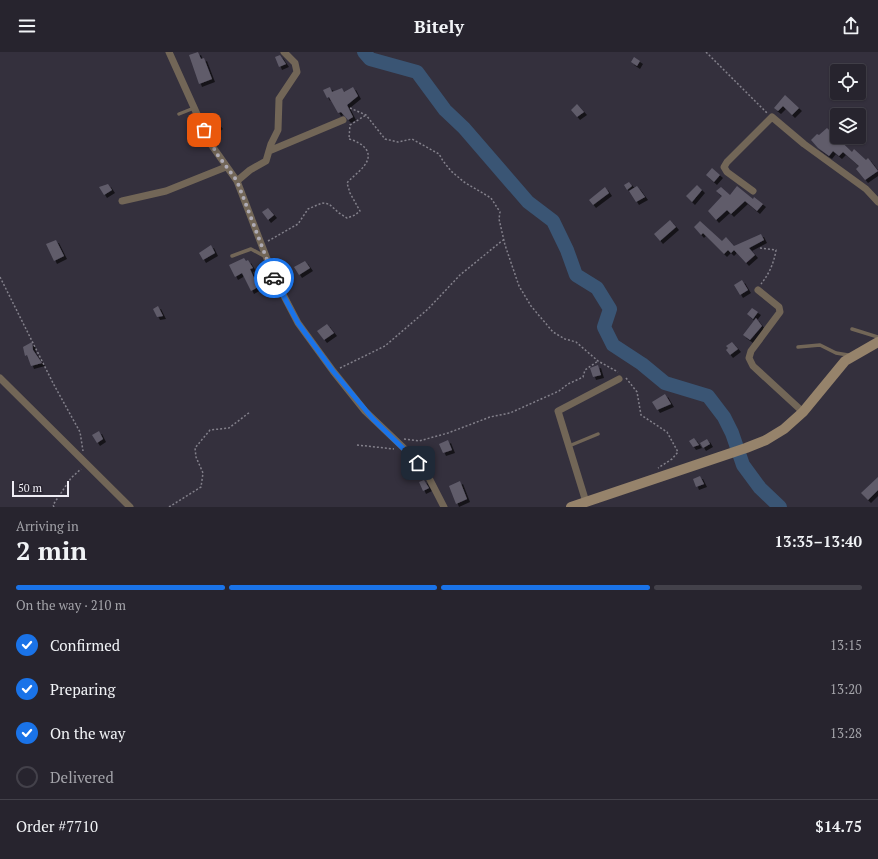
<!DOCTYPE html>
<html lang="en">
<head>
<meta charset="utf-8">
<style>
	:root { --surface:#27242e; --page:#33303a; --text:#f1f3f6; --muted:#a4a4aa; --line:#43414a; --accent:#1a73e8 }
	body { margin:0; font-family:"PT Serif",serif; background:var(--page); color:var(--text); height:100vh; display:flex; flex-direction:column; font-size:15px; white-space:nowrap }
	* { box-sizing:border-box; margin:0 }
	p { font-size:13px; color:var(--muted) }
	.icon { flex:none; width:22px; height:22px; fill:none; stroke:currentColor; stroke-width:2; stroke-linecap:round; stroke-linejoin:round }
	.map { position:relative; height:455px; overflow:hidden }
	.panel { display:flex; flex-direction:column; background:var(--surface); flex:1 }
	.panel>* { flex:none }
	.tools { position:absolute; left:830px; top:12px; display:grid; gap:8px }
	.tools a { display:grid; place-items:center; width:36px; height:36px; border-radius:4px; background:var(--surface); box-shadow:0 1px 3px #0004,0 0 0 1px var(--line); font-size:20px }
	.scale { position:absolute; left:12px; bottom:10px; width:57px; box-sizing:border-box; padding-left:4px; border:2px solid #efedf5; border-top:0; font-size:11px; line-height:14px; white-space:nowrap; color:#efedf5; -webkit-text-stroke:3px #2a2632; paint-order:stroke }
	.pin { position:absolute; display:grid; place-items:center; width:34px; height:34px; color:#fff; margin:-17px; border-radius:8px; box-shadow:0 2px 6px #0006 }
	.courier { position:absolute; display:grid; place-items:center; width:40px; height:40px; margin:-20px; border:3px solid #1a73e8; border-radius:50%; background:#fff; color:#222; box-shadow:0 1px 5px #0007 }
	.head em { font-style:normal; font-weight:700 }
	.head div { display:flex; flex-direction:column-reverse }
	.head { display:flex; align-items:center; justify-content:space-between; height:68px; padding:0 16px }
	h1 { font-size:26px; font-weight:700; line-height:30px }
	.bar { display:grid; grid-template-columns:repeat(4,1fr); gap:6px 4px; align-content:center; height:48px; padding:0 16px }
	.bar i { height:5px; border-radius:3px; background:var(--line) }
	.bar .current { background:var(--accent) }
	.bar p { grid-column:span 4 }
	.line { display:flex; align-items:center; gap:10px; padding:0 16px; border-top:1px solid var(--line) }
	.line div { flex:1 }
	ol { padding:0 16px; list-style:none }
	li { display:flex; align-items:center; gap:12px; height:44px }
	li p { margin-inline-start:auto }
	li .icon { padding:4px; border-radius:50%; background:var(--accent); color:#fff; stroke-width:4 }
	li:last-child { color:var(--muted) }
	li i { width:22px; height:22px; border:2px solid var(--line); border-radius:50% }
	header { display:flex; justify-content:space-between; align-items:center; height:52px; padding:0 16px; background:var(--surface); font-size:18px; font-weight:700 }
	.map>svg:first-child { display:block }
</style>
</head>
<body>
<header><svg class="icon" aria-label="menu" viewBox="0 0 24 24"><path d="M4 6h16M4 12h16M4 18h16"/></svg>Bitely<svg class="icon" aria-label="share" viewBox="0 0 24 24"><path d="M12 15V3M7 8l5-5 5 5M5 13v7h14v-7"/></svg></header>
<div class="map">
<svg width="878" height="455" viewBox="0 0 878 455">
	<defs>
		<filter id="shadow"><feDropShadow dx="3" dy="3" stdDeviation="0" flood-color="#0009"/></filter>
	</defs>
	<rect width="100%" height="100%" fill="#34303d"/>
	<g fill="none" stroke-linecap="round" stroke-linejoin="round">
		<path stroke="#3a5574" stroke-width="14" d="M364,0l6,7 47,13 28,38 19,18 64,74 25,19 14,29 9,25 21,13 13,21 -6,18 9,18 29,19 23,19 43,13 16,21 8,16 11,32 17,23 20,19"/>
	</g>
	<path fill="#605c6b" filter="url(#shadow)" d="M198,0l3,7 3,-1 8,21 -13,5 -10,-29z
		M280,3l6,9 -7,3 -4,-10z
		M634,5l6,4 -3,5 -6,-4z
		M330,35l2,5 10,-4 2,4 9,-5 5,9 -11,9 6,12 -5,3 -7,-8 -3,1 -9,-16 -2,1 -4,-8z
		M785,43l14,13 -7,7 -9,-9 -5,5 -4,-3z
		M577,52l7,8 -7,5 -6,-7z
		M216,69l4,5 -5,4 -4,-5z
		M827,76l25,24 2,-3 12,11 2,-2 10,13 -13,9 -9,-11 3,-3 -16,-14 -4,4 -6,-5 -4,5 -11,-8 -7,-8 6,-6 2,1z
		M712,116l8,7 -6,7 -8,-7z
		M629,130l3,4 -5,4 -3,-5z
		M108,132l4,6 -8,5 -5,-8z
		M697,133l5,5 -10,12 -6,-6z
		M637,134l8,11 -9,5 -7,-11z
		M737,134l16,13 1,-2 9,7 -6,7 -12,-10 -14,13 -4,-4 -11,10 -8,-9 14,-15 -6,-5 5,-4 9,8z
		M605,135l4,6 -16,12 -4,-5z
		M268,156l6,7 -6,5 -6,-8z
		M670,168l6,7 -16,14 -6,-7z
		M700,169l22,20 4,-4 8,9 27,-12 3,6 -15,8 6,7 -9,8 -12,-13 -3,3 -3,-3 -4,4 -21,-21 -2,2 -7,-8z
		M56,188l8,16 -10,5 -8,-17z
		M211,193l4,8 -12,7 -4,-7z
		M244,206l2,3 2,-1 5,8 -3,1 8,18 -7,4 -9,-18 -7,4 -6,-12z
		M305,209l5,7 -11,7 -5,-8z
		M742,228l6,10 -8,5 -6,-10z
		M158,254l5,10 -6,1 -4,-8z
		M752,256l6,4 -5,7 -6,-5z
		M756,266l6,8 -12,14 -7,-5z
		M327,272l7,9 -10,7 -7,-9z
		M32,290l1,8 9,13 -11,3 -4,-11 -2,1 -2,-9z
		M732,290l6,7 -8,6 -4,-5 2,-2 -2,-2z
		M598,313l3,10 -8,2 -3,-9z
		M665,342l6,10 -14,6 -5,-8z
		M99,379l4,8 -6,4 -5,-8z
		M694,386l5,7 -6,2 -4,-6z
		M707,387l3,5 -7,4 -3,-5z
		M448,388l4,10 -9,3 -4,-9z
		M409,412l5,8 -6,4 -5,-8z
		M700,424l4,8 -8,3 -3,-8z
		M878,425v13l-10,10 -7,-7z
		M424,428l5,8 -6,3 -4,-9z
		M460,429l7,18 -11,5 -7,-18z"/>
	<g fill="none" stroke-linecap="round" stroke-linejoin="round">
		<path stroke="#83808b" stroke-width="1.5" stroke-dasharray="2 2" stroke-linecap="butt" d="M706,0l61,61
			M350,56l16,7 19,24 13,3 14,-3 27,15 4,7 8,10 13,11 27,16 9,14 -1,7 6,26 14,41 12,20 22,26 12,7 11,3 22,19 20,11
			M268,189l30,-17 10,-15 14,-6 7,1 10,9 8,5 8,-3 5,-4 -10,-18 -3,-10c7,-9 28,-20 19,-34 -4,-5 -10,-8 -17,-10l1,-14 16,-10
			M760,196l16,2c-2,13 -7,24 -15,34
			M0,225l53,106 27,49 3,19
			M340,316l45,-22 43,-37 32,-34 43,-35
			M626,326l11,14 4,23 26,17 11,20 -6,7 -14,9
			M404,387l15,2 29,-8 42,-16 20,-4 49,-22 9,-7 11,-5 4,-2 2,-7 13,-9
			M357,393l37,4
			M54,455l-1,-2 18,-27 10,-9
			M169,455l32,-20 2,-14 -7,-16 -1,-9 15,-18 19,-2 21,-16"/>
		<path stroke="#726657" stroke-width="3.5" d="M179,62l15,-6
			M232,204l19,-7 15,8
			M852,277l26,8
			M798,295l22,-2 16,8 12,2
			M569,394l29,-12"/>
		<path stroke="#726657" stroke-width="7" d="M169,0l41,91 27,38 37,96 24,46 35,48 32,40 44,42 17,19 18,35
			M269,99l74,-31
			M237,129l13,-11 16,-9 5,-17 7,-14 1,-31 18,-27 -2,-9 -11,-11
			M753,139l-26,-19 -3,-5 3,-5 45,-45 32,27 62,45 12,13
			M122,149l44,-10 60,-24
			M758,238l21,17 1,5 -29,39 -2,7 4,8 50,46
			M0,326l130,129
			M586,450l-28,-91 61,-32"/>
		<path stroke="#96836b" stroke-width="10" d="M571,455l175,-59 20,-8 18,-11 19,-17 42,-51 33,-19"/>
	</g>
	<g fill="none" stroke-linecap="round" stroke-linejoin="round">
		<path stroke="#aeabb5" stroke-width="4" stroke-dasharray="0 7.2" d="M204,78l13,24 20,27 37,97"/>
		<path stroke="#1a73e8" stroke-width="5" d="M274,226l24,45 35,48 40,48 45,44"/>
	</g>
</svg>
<div class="tools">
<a><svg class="icon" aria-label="locate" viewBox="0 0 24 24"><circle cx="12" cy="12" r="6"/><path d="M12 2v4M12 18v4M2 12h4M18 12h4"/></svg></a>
<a><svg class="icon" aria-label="layers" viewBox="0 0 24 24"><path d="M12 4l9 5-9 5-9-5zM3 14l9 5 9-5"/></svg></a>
</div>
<div class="scale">50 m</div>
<div class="pin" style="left:204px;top:78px;background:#ea580c"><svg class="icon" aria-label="bag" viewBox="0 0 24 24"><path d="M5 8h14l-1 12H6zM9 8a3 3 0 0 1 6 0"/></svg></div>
<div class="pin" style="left:418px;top:411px;background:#1f2937"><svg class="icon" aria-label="home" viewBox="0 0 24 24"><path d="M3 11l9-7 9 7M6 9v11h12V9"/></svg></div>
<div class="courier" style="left:274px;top:226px"><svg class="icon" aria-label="car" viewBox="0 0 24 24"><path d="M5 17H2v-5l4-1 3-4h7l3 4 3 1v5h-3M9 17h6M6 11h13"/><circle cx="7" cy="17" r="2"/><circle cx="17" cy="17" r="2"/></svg></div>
</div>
<section class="panel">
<div class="head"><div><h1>2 min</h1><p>Arriving in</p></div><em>13:35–13:40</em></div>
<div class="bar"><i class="current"></i><i class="current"></i><i class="current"></i><i></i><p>On the way · 210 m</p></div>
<ol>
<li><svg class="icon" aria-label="check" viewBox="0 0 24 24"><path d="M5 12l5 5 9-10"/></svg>Confirmed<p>13:15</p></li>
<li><svg class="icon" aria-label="check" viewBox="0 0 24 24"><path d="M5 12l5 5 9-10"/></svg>Preparing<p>13:20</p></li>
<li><svg class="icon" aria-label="check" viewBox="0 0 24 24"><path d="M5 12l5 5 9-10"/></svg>On the way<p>13:28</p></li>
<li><i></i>Delivered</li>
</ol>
<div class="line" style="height:52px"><div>Order #7710</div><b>$14.75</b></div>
</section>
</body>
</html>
